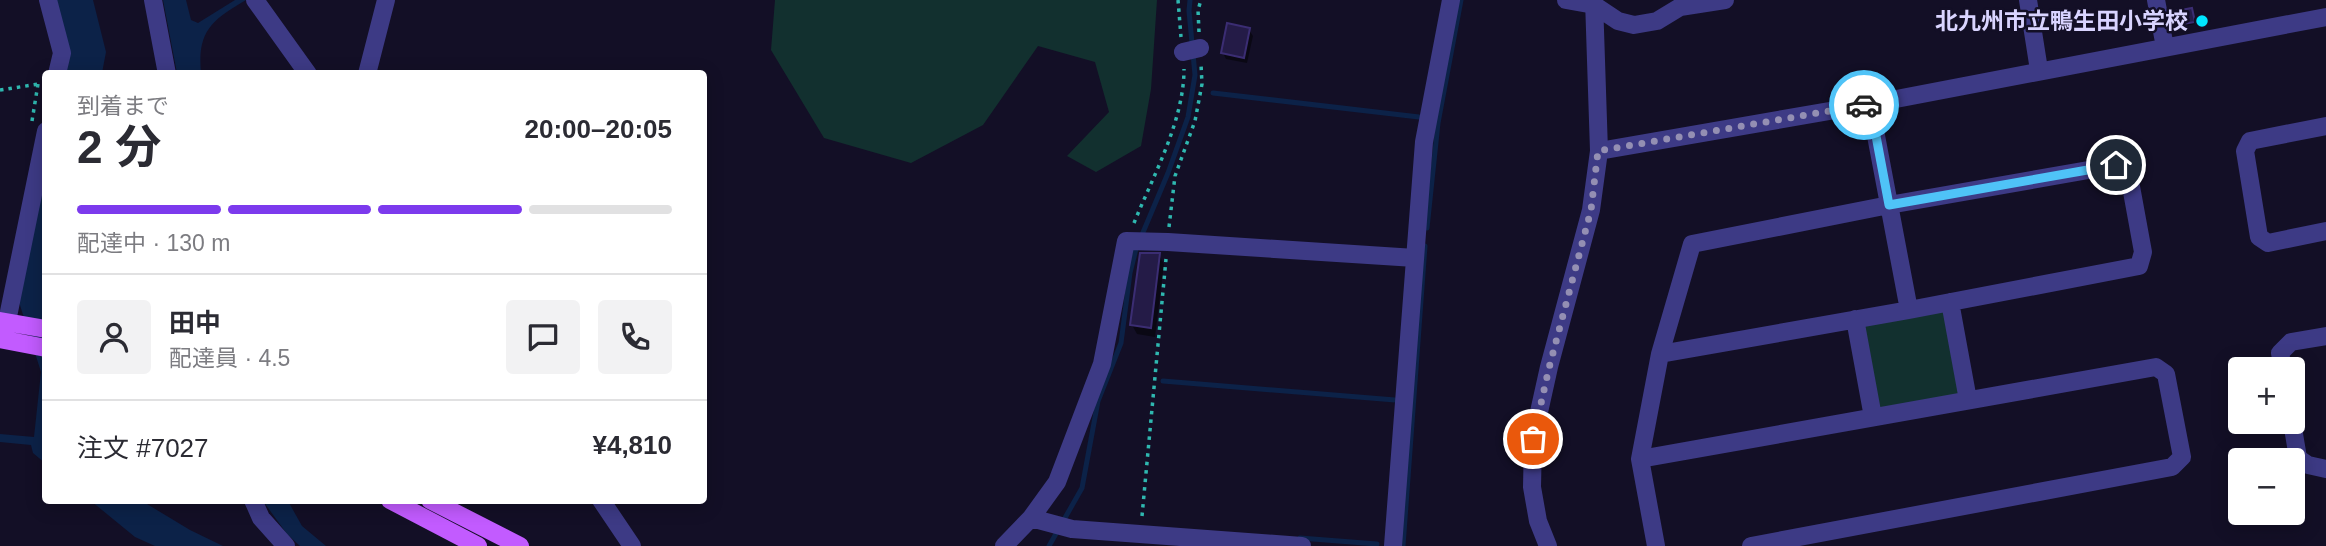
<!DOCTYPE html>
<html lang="ja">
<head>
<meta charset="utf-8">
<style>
	:root { --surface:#fff; --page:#f2f2f3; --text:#2b2b33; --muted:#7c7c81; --line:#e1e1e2; --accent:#7c3aed }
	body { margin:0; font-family:Helvetica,"Noto Sans JP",sans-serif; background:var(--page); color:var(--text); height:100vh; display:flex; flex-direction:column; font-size:26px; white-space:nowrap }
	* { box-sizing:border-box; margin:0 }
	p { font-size:23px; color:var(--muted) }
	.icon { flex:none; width:38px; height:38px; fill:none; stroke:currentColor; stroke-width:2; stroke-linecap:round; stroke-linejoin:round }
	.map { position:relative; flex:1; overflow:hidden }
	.panel { position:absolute; left:42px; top:70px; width:665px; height:434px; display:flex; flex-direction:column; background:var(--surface); border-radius:7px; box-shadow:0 4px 18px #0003 }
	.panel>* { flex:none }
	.tools { position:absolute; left:2228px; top:357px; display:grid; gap:14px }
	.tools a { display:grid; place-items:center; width:77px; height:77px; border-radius:7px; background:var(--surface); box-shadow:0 4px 18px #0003; font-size:35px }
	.pin { position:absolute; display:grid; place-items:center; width:60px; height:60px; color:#fff; margin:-30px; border:4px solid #fff; border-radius:50%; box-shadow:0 2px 7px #0007 }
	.courier { position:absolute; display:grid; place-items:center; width:70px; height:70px; margin:-35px; border:5px solid #4fc3f7; border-radius:50%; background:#fff; color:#222; box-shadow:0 2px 9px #0007 }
	.headline em { font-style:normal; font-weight:700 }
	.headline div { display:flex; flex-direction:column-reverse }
	.headline { display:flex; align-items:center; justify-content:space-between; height:119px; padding:0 35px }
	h1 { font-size:46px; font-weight:700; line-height:52px }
	.bar { display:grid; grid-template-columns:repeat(4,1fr); gap:10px 7px; align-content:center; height:84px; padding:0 35px }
	.bar i { height:9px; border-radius:5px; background:var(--line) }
	.bar .active { background:var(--accent) }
	.bar p { grid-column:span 4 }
	.line { display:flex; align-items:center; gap:18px; padding:0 35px; border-top:2px solid var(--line) }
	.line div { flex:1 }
	.round { display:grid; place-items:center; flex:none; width:74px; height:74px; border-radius:7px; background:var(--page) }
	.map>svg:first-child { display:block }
</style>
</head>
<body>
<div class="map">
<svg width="2326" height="546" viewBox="0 0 2326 546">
	<rect width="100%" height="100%" fill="#130f26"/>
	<path fill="#12302f" d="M775,0h382l-6,89 -10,57 -45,26 -29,-16 42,-44 -14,-50 -57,-16 -55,79 -72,38 -87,-25 -53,-88z
		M1946,309l16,85 -85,16 -16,-86z"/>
	<path fill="#0c2248" d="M54,0h39l13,52 -4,21h-39z
		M163,0h23l5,20 7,3 37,-23h11c-34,20 -49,31 -45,73h-24z
		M45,165v298l-12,-10 -2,-8 -31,-3v-8l34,3 7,-65 -22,-70z
		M91,501h51l48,29 33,16h-68l-20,-9z
		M263,501h25l14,25 24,20h-26l-13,-12z"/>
	<path fill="#0007" d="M2193,12l2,12 -15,3 -1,-2z
		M1249,30l4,6 -6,27 -21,-4 -3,-6z
		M1159,255l5,9 -9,73 -18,-3 -5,-9z"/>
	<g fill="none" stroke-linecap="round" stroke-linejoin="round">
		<path stroke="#0c2248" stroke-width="5" d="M1213,93l206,24
			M1427,228l11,-105 23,-123
			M1163,381l232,19
			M1300,538l77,6
			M1049,546l33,-58 16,-87 23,-58 9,-70 6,-24 32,-76 20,-56 7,-42 -6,-64 1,-11
			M1403,546l22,-300"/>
	</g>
	<path fill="#241b47" stroke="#3b2d73" stroke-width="2" d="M2192,8l3,14 -18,3 -2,-14z
		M1227,23l23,5 -6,30 -23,-5z
		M1140,253h20l-9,75 -21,-3z"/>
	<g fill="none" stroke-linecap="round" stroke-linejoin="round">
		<path stroke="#2fb8b0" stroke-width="3.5" stroke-dasharray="3.5 5" stroke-linecap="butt" d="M1178,0l3,37
			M1199,32l-1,-22 3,-10
			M0,90l39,-6
			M32,121l6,-37
			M1134,223c19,-47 50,-102 50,-154
			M1169,227l6,-51 20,-55 7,-37 -1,-20
			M1142,516l24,-257"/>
		<path stroke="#3d3a85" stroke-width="18" d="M48,0l14,53 -5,21
			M153,0l14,74
			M255,0l53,74
			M1566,0l28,5 24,16 16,4 23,-4 23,-14 45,-7
			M2028,0l11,70
			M2156,0l9,47
			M1183,52l17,-4
			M367,74l19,-74
			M1870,104l39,206
			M2326,126l-76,15 -5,10 14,86 9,6 58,-12
			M1599,151l271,-47 456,-87
			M1950,302l18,98
			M1855,319l18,98
			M4,336l42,-205
			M2283,369l-3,-16 11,-11 35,-6
			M2292,422l6,36 10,7 18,4
			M1640,459l516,-92 10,7 16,83 -10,10 -421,79
			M253,500l8,18 25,28
			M601,500l31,46
			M1031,518l41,11 230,17
			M1004,546l27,-28 26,-36 45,-118 24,-123 42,1 247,16
			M1393,546l31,-404 27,-142
			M1548,546l-10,-25 -6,-34 1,-48 16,-72 42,-157 8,-59 -5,-151
			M1656,546l-16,-87 20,-105 32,-110 197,-39 228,-40 11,5 15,82 -4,14 -230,44 -249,44"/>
		<path stroke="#c25bff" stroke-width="18" d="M0,321l46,8
			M0,339l46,9
			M390,500l88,46
			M430,500l90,46"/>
	</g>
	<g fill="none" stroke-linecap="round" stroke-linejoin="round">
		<path stroke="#948fb3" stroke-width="7" stroke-dasharray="0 12.6" d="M1533,439l16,-71 42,-158 7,-59 266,-46"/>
		<path stroke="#4fc3f7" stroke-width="9" d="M1864,105l6,-1 19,101 227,-40"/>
	</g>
	<circle fill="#00e5ff" stroke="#130f26" stroke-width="2.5" cx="2202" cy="21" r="7"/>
	<g text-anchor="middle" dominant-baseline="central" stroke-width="5" stroke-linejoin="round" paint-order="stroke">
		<g font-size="23" font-weight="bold" fill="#d9d4ff" stroke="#130f26" text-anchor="end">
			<text x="2188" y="21">北九州市立鴨生田小学校</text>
		</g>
	</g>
</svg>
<div class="tools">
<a>+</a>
<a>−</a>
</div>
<div class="pin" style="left:1533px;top:439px;background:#ea580c"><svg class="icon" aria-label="bag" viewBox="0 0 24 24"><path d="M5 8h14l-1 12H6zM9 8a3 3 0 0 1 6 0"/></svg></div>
<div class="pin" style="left:2116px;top:165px;background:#1f2937"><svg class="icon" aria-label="home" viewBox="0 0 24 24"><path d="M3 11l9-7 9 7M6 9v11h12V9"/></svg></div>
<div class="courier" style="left:1864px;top:105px"><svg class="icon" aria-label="car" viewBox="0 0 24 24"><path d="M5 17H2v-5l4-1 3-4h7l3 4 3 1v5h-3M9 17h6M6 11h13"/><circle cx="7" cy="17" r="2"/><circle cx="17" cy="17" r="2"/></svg></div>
<section class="panel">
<div class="headline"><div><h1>2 分</h1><p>到着まで</p></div><em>20:00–20:05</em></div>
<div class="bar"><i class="active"></i><i class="active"></i><i class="active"></i><i></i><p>配達中 · 130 m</p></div>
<div class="line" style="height:126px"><a class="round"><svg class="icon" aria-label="person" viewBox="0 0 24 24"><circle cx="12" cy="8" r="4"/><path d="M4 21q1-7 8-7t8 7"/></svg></a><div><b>田中</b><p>配達員 · 4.5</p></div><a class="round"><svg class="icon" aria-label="chat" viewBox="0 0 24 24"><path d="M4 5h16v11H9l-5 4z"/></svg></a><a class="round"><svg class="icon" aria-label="phone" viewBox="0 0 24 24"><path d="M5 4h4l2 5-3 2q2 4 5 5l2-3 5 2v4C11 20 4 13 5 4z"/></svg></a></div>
<div class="line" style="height:91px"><div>注文 #7027</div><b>¥4,810</b></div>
</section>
</div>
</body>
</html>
